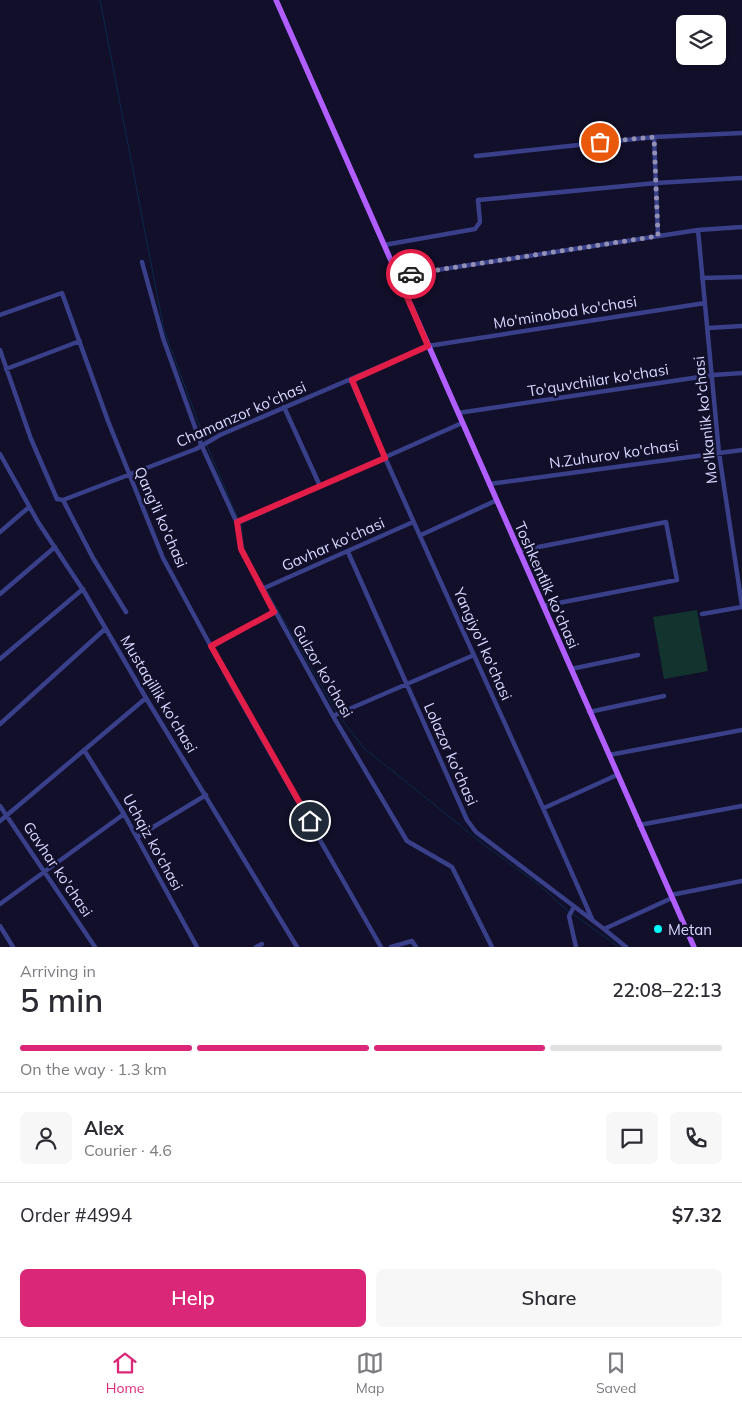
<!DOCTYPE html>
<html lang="en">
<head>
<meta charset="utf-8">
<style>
	:root { --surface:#fff; --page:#f7f7f7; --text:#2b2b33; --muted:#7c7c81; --line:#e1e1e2; --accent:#db2777 }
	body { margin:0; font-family:Mulish,sans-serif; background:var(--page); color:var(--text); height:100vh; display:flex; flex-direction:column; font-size:19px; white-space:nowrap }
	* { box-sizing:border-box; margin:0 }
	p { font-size:16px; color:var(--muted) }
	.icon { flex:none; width:28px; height:28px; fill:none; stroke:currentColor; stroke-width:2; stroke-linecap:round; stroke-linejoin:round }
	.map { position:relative; height:947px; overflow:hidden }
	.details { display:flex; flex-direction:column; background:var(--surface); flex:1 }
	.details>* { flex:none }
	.buttons { position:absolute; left:676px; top:15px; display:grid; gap:10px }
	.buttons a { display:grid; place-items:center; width:50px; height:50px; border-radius:8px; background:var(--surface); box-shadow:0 1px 4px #0004; font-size:25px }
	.pin { position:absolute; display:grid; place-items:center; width:42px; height:42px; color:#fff; margin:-21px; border:2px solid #fff; border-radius:50%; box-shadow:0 1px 5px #0007 }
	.courier { position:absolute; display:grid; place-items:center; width:50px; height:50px; margin:-25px; border:4px solid #e11d48; border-radius:50%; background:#fff; color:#222; box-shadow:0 1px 6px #0007 }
	.head em { font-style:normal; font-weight:600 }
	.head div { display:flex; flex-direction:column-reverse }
	.head { display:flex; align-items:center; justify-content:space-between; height:85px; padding:0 20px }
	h1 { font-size:32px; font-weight:600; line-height:38px }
	.bar { display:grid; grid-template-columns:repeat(4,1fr); gap:8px 5px; align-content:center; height:60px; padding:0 20px }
	.bar i { height:6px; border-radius:4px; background:var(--line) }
	.bar .on { background:var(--accent) }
	.bar p { grid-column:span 4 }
	.line { display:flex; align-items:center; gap:12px; padding:0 20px; border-top:1px solid var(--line) }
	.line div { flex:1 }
	.round { display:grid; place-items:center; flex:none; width:52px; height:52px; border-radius:8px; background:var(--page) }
	.cta { display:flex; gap:10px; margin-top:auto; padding:10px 20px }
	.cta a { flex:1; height:58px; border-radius:8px; background:var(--accent); color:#fff; font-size:20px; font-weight:600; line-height:58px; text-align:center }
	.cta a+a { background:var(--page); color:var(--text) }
	.tab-bar { display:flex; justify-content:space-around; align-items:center; height:70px; border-top:1px solid var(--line); background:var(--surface); font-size:14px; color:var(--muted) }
	.tab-bar a { display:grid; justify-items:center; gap:2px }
	.tab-bar .on { color:var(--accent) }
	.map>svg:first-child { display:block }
</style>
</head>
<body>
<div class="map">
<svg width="742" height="947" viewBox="0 0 742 947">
	<rect width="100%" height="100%" fill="#110f29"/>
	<path fill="#12332e" d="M697,610l11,61 -44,8 -11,-62z"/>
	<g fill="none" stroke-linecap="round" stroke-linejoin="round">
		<path stroke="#0b2a4c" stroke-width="1" d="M100,0l64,330 43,116 32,75
			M241,524l3,26
			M262,582l75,131
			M339,716l25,32 123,99 51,37 31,28
			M573,914l46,33"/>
		<path stroke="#393f89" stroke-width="4.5" d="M654,137l4,99
			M476,156l178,-19 88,-4
			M698,230l21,223 23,153
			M384,245l91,-16 5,-7 -2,-22 178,-17 86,-5
			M142,262l21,76 38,106 36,79 4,26 92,167 74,125 45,26 40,80
			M398,276l300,-46 44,-3
			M702,278l40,-1
			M0,315l62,-22 46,128 55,137 72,133 146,256
			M708,328l34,-2
			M0,350l31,89 26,60 6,1 30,58 33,54
			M6,369l74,-28
			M351,380c78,181 163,359 241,539
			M284,407l36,79
			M458,413l255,-38 29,-2
			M0,454l38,68 47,71 61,105 151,249
			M489,484l253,-34
			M63,500l133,-51 24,-14 208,-89 277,-43
			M237,523l225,-100
			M0,532l29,-25
			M421,535l74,-34
			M518,551l148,-29 11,58 -134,26
			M348,552l119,268 9,12 128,97 68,-31
			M262,589l151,-67
			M0,594l55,-47
			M702,614l40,-7
			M211,646l63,-34
			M0,659l83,-70
			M571,669l67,-14
			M589,712l75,-16
			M333,716l141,-61
			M0,724l105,-95
			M84,750l40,64 73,133
			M609,755l133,-25
			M0,806l95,141
			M544,808l73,-33
			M0,821l146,-123
			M639,825l103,-19
			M137,837l69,-42
			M671,895l71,-14
			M0,904l124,-90
			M574,907l-5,9 7,31
			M0,926l13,21
			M604,929l22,18
			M256,947l6,-3
			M391,947l21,-6 4,6"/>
		<path stroke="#b05eff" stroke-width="5.5" d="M276,0l418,947"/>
	</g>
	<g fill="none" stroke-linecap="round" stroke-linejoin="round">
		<path stroke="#9291b4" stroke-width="5" stroke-dasharray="0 9" d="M411,274l247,-38 -4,-99 -54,5"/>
		<path stroke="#e11d48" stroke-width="6" d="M310,821l-99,-175 63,-34 -33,-63 -4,-27 148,-64 -33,-78 76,-34 -30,-70 13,-2"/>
	</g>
	<circle fill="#03fffb" stroke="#110f29" stroke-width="2" cx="658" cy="929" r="5"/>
	<g text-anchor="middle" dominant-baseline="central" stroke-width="5" stroke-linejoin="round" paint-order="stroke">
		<g font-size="15" fill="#d7d7ff" stroke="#110f29">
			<text transform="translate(565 312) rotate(-9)">Mo'minobod ko'chasi</text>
			<text transform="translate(598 380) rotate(-9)">To'quvchilar ko'chasi</text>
			<text transform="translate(241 414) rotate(-24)">Chamanzor ko'chasi</text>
			<text transform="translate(705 420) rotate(-96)">Mo'lkanlik ko'chasi</text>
			<text transform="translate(614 454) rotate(-8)">N.Zuhurov ko'chasi</text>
			<text transform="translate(161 517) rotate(66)">Qang'li ko'chasi</text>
			<text transform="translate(333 544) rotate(-24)">Gavhar ko'chasi</text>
			<text transform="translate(547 585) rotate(66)">Toshkentlik ko'chasi</text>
			<text transform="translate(483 644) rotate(66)">Yangiyo'l ko'chasi</text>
			<text transform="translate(323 671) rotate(60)">Gulzor ko'chasi</text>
			<text transform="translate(159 694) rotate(59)">Mustaqillik ko'chasi</text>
			<text transform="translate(451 754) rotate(66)">Lolazor ko'chasi</text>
			<text transform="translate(153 842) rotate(61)">Uchqiz ko'chasi</text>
			<text transform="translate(58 869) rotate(56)">Gavhar ko'chasi</text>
		</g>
		<g font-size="15" fill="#d7d7ff" stroke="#110f29" text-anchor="start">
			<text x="668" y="929">Metan</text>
		</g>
	</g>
</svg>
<div class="buttons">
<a><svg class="icon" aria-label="layers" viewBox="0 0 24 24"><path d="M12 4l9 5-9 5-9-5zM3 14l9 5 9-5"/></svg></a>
</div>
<div class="pin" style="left:600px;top:142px;background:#ea580c"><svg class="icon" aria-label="bag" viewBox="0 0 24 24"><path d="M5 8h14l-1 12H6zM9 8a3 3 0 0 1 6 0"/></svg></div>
<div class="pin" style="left:310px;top:821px;background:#1f2937"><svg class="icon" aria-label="home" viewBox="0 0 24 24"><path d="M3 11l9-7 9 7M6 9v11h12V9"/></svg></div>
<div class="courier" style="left:411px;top:274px"><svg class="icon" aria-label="car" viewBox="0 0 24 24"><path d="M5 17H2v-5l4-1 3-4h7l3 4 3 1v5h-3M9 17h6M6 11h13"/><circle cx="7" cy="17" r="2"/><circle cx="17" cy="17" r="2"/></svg></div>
</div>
<section class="details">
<div class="head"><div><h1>5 min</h1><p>Arriving in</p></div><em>22:08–22:13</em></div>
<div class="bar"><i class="on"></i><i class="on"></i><i class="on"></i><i></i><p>On the way · 1.3 km</p></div>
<div class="line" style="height:90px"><a class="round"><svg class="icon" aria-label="person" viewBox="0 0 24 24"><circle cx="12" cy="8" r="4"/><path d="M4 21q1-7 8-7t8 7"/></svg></a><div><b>Alex</b><p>Courier · 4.6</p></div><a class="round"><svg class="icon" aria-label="chat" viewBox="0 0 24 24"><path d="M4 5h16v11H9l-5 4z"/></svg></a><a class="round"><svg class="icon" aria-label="phone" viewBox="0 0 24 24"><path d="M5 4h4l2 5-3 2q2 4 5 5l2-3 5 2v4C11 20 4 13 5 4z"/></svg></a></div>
<div class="line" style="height:65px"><div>Order #4994</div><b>$7.32</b></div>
<div class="cta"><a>Help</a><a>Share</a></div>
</section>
<nav class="tab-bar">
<a class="on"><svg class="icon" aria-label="home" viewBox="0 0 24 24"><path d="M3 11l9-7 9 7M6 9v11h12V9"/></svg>Home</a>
<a><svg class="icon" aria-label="map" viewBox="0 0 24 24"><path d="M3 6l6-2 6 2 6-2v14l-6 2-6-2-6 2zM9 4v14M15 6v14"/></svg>Map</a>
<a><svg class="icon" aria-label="saved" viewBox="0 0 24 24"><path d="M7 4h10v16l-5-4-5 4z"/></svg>Saved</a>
</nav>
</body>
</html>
